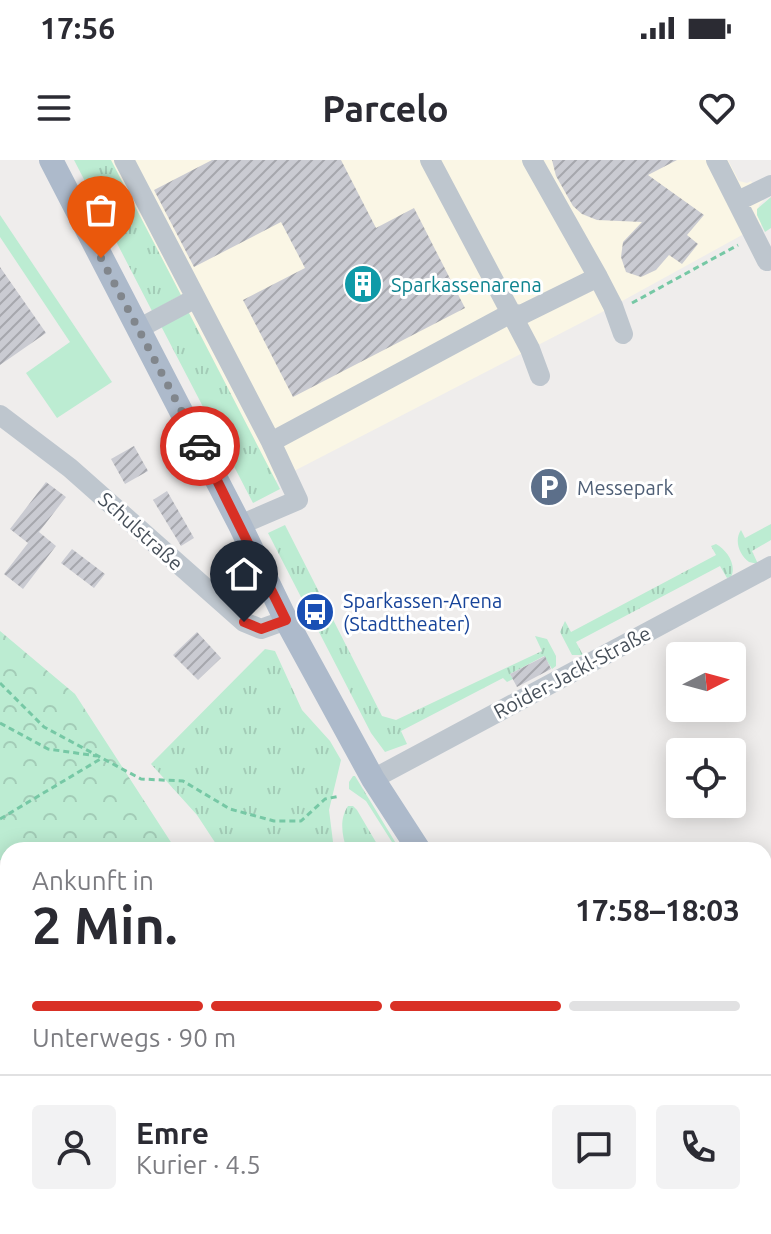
<!DOCTYPE html>
<html lang="de">
<head>
<meta charset="utf-8">
<style>
	:root { --surface:#fff; --page:#f2f2f3; --text:#2b2b33; --muted:#7c7c81; --line:#e1e1e2; --accent:#d93025 }
	body { margin:0; font-family:Ubuntu,sans-serif; background:var(--page); color:var(--text); height:100vh; display:flex; flex-direction:column; font-size:30px; white-space:nowrap }
	* { box-sizing:border-box; margin:0 }
	p { font-size:26px; color:var(--muted) }
	.icon { flex:none; width:44px; height:44px; fill:none; stroke:currentColor; stroke-width:2; stroke-linecap:round; stroke-linejoin:round }
	.map { position:relative; flex:1; overflow:hidden }
	.side { position:absolute; left:0px; top:682px; width:772px; height:392px; display:flex; flex-direction:column; background:var(--surface); border-radius:24px 24px 0 0; box-shadow:0 4px 20px #0003 }
	.side>* { flex:none }
	.needle { width:52px; rotate:84deg }
	.tools { position:absolute; left:666px; top:482px; display:grid; gap:16px }
	.tools a { display:grid; place-items:center; width:80px; height:80px; border-radius:8px; background:var(--surface); box-shadow:0 4px 20px #0003; font-size:40px }
	.pin { position:absolute; display:grid; place-items:center; width:68px; height:68px; color:#fff; margin:-82px -34px; border-radius:50% 50% 50% 0; rotate:-45deg; box-shadow:0 0 8px #0007 }
	.pin .icon { rotate:45deg }
	.courier { position:absolute; display:grid; place-items:center; width:80px; height:80px; margin:-40px; border:6px solid #d93025; border-radius:50%; background:#fff; color:#222; box-shadow:0 2px 10px #0007 }
	.head em { font-style:normal; font-weight:600 }
	.head div { display:flex; flex-direction:column-reverse }
	.head { display:flex; align-items:center; justify-content:space-between; height:136px; padding:0 32px }
	h1 { font-size:52px; font-weight:600; line-height:60px }
	.bar { display:grid; grid-template-columns:repeat(4,1fr); gap:12px 8px; align-content:center; height:96px; padding:0 32px }
	.bar i { height:10px; border-radius:6px; background:var(--line) }
	.bar .current { background:var(--accent) }
	.bar p { grid-column:span 4 }
	.line { display:flex; align-items:center; gap:20px; padding:0 32px; border-top:2px solid var(--line) }
	.line div { flex:1 }
	.round { display:grid; place-items:center; flex:none; width:84px; height:84px; border-radius:8px; background:var(--page) }
	.status { display:flex; justify-content:space-between; align-items:center; height:56px; padding:0 40px; background:var(--surface); direction:ltr }
	.status svg { height:22px; fill:currentColor }
	header { display:flex; justify-content:space-between; align-items:center; height:104px; padding:0 32px; background:var(--surface); font-size:36px; font-weight:600 }
	.map>svg:first-child { display:block }
</style>
</head>
<body>
<div class="status"><b>17:56</b><svg viewBox="0 0 49 12"><path d="M0 12V9h3v3zM5 12V6h3v6zM10 12V3h3v9zM15 12V0h3v12zM26 1h20v11H26zM47 4h2v5h-2z"/></svg></div>
<header><svg class="icon" aria-label="menu" viewBox="0 0 24 24"><path d="M4 6h16M4 12h16M4 18h16"/></svg>Parcelo<svg class="icon" aria-label="heart" viewBox="0 0 24 24"><path d="M12 20l-8-8c-3-5 5-10 8-4 3-6 11-1 8 4z"/></svg></header>
<div class="map">
<svg width="771" height="1074" viewBox="0 0 771 1074">
	<defs>
		<pattern id="grass-tufts" width="24" height="20" patternUnits="userSpaceOnUse" patternTransform="scale(2)"><rect width="24" height="20" fill="#bcecd2"/><path d="M3 7l-1-3M5 7V3M7 7l1-3M15 17l-1-3M17 17v-4M19 17l1-3" fill="none" stroke="#a3ccb7"/></pattern>
		<pattern id="forest-crowns" width="20" height="18" patternUnits="userSpaceOnUse" patternTransform="scale(2)"><rect width="20" height="18" fill="#bcecd2"/><path d="M2 6a3 3 0 1 1 6 0M12 15a3 3 0 1 1 6 0" fill="none" stroke="#a3ccb7"/></pattern>
		<pattern id="water-waves" width="16" height="10" patternUnits="userSpaceOnUse" patternTransform="scale(2)"><rect width="16" height="10" fill="#8bcde7"/><path d="M0 5q4-4 8 0t8 0" fill="none" stroke="#73a9be"/></pattern>
		<pattern id="building-hatch" width="6" height="6" patternUnits="userSpaceOnUse" patternTransform="scale(2)"><rect width="6" height="6" fill="#cacbd2"/><path d="M-1 1l2-2M0 6l6-6M5 7l2-2" fill="none" stroke="#a6a7ad"/></pattern>
	</defs>
	<rect width="100%" height="100%" fill="#efedec"/>
	<path fill="#faf6e5" d="M96,0h632l11,21 8,2 4,-2 12,20 -4,4 -2,10 5,9 -158,87 -339,175z"/>
	<path fill="url(#grass-tufts)" d="M74,0h37l70,135 -29,16z
		M771,37v31l-6,4 -8,-17v-6z
		M188,151l92,178 -27,14 -92,-177z
		M771,364v16l-19,11 6,13 -9,-2c-10,-7 -15,-22 -8,-32l4,8z
		M285,365l97,191 14,4 146,-69 -7,-15 12,3 9,17v10l-4,3 -8,-13 -34,18 3,5 -6,3 -4,-4 -102,53 6,13 -22,8 -14,-19 -103,-200z
		M716,384c11,6 21,21 15,33l-4,1 -7,-12 -144,76 7,13h-11l-12,-23 5,-11 6,11 145,-77 -5,-9z
		M265,489l10,2 27,59 28,31 11,19 -12,50 5,40h-114l-23,-35 -46,-51z
		M353,616h2l45,74h-3l-31,-49 -17,-12v-7z
		M348,646h5l4,4 20,34 -10,6h-20c-5,-14 -8,-31 1,-44z
		M771,832v80l-7,5v-81z"/>
	<path fill="url(#forest-crowns)" d="M0,471l75,63 101,156h-168v15l-8,-5z"/>
	<path fill="#bcecd2" d="M0,55l112,167 -55,36 -31,-45 44,-31 -70,-105z"/>
	<path fill="url(#water-waves)" d="M474,1066h51l6,8h-52z"/>
	<g fill="none" stroke-linecap="round" stroke-linejoin="round">
		<path stroke="#8bcde7" stroke-width="5" d="M764,859l7,-4
			M611,1074l4,-8"/>
	</g>
	<path fill="url(#building-hatch)" d="M212,0h129l35,68 38,-20 51,100 -172,89 -50,-97 62,-32 -24,-46 -87,45 -40,-77z
		M552,0h125l-29,15 56,40 -17,20 11,9 -16,20 -13,-9 -13,15 -15,7 -15,-5 -5,-15 2,-15 19,-20 -45,-2 -15,-6 -9,-8 -17,-30z
		M0,107l46,66 -46,32z
		M134,286l14,25 -23,13 -14,-25z
		M46,322l20,15 -27,35 17,14 -33,43 -19,-15 24,-31 -18,-14z
		M167,331l27,47 -13,8 -28,-46z
		M72,389l33,25 -11,14 -33,-25z
		M197,472l24,26 -23,22 -25,-25z
		M545,496l6,13 -34,18 -7,-13z"/>
	<g fill="none" stroke-linecap="round" stroke-linejoin="round">
		<path stroke="#76c8a5" stroke-width="3" stroke-dasharray="6 4" stroke-linecap="butt" d="M632,143l106,-58
			M0,523l44,44 97,52 42,2 47,28 44,12h27l24,-22 15,-3
			M0,563l48,26 49,7
			M0,659l102,-61
			M764,933l7,3"/>
		<path stroke="#bec6ce" stroke-width="20" d="M124,0l147,282
			M716,0l51,101
			M738,41l33,-16
			M598,117l15,29 10,28
			M511,153l10,2 77,-38 -66,-117
			M511,153l19,36 10,27
			M138,169l58,-31
			M0,255l70,53 174,154 17,7 25,-9
			M240,365l58,-25 -27,-58 240,-129 -81,-153
			M373,619l398,-213
			M0,748l8,-1
			M764,836l7,-4
			M764,957l7,4
			M386,1066l5,8"/>
		<path stroke="#adbacb" stroke-width="24" d="M51,0l189,365 46,95 87,159 46,71
			M588,1074l2,-8"/>
	</g>
	<g fill="none" stroke-linecap="round" stroke-linejoin="round">
		<path stroke="#81868c" stroke-width="8" stroke-dasharray="0 14.4" d="M101,98l99,188"/>
		<path stroke="#d93025" stroke-width="10" d="M200,286l86,174 -25,9 -17,-7"/>
	</g>
	<defs>
		<symbol id="building-disc" viewBox="-11 -11 22 22"><circle r="9.5" fill="#0f9aa8" stroke="#fff"/><path d="M-4-6H4V6H1V3H-1V6H-4ZM-2.5-4.3h1.7v1.8h-1.7ZM.8-4.3h1.7v1.8H.8ZM-2.5-1h1.7V.8h-1.7ZM.8-1h1.7V.8H.8Z" fill="#fff"/></symbol>
		<symbol id="parking-disc" viewBox="-11 -11 22 22"><circle r="9.5" fill="#5c6f8a" stroke="#fff"/><path d="M-3.5-5.5H1a3.5 3.5 0 0 1 0 7H-1V5.5H-3.5ZM-1-3.4V-.6H.8a1.4 1.4 0 0 0 0-2.8Z" fill="#fff"/></symbol>
		<symbol id="bus-disc" viewBox="-11 -11 22 22"><circle r="9.5" fill="#1a4fb4" stroke="#fff"/><path d="M-5-6H5V4H4V6H2V4H-2V6H-4V4H-5ZM-3.5-4V0h7V-4ZM-3.5 1.2v1.5H-2V1.2ZM2 1.2v1.5H3.5V1.2Z" fill="#fff"/></symbol>
	</defs>
	<g fill-rule="evenodd">
		<use href="#building-disc" x="341" y="102" width="44" height="44"/>
		<use href="#parking-disc" x="527" y="305" width="44" height="44"/>
		<use href="#bus-disc" x="293" y="430" width="44" height="44"/>
	</g>
	<g text-anchor="middle" dominant-baseline="central" stroke-width="6" stroke-linejoin="round" paint-order="stroke">
		<g font-size="20" fill="#0d838f" stroke="#fff" text-anchor="start">
			<text x="391" y="124">Sparkassenarena</text>
		</g>
		<g font-size="20" fill="#4e5e75" stroke="#fff" text-anchor="start">
			<text x="577" y="327">Messepark</text>
		</g>
		<g font-size="20" fill="#464f59" stroke="#fff">
			<text transform="translate(141 371) rotate(42)">Schulstraße</text>
			<text transform="translate(572 512) rotate(-28)">Roider-Jackl-Straße</text>
		</g>
		<g font-size="20" fill="#164399" stroke="#fff" text-anchor="start">
			<text x="343" y="440">Sparkassen-Arena<tspan x="343" dy="23">(Stadttheater)</tspan></text>
		</g>
	</g>
</svg>
<div class="tools">
<a><svg class="needle" viewBox="-14 -14 28 28"><path d="M0-13l5 13h-10z" fill="#e53935"/><path d="M0 13l5-13h-10z" fill="#7c7c81"/></svg></a>
<a><svg class="icon" aria-label="locate" viewBox="0 0 24 24"><circle cx="12" cy="12" r="6"/><path d="M12 2v4M12 18v4M2 12h4M18 12h4"/></svg></a>
</div>
<div class="pin" style="left:101px;top:98px;background:#ea580c"><svg class="icon" aria-label="bag" viewBox="0 0 24 24"><path d="M5 8h14l-1 12H6zM9 8a3 3 0 0 1 6 0"/></svg></div>
<div class="pin" style="left:244px;top:462px;background:#1f2937"><svg class="icon" aria-label="home" viewBox="0 0 24 24"><path d="M3 11l9-7 9 7M6 9v11h12V9"/></svg></div>
<div class="courier" style="left:200px;top:286px"><svg class="icon" aria-label="car" viewBox="0 0 24 24"><path d="M5 17H2v-5l4-1 3-4h7l3 4 3 1v5h-3M9 17h6M6 11h13"/><circle cx="7" cy="17" r="2"/><circle cx="17" cy="17" r="2"/></svg></div>
<section class="side">
<div class="head"><div><h1>2 Min.</h1><p>Ankunft in</p></div><em>17:58–18:03</em></div>
<div class="bar"><i class="current"></i><i class="current"></i><i class="current"></i><i></i><p>Unterwegs · 90 m</p></div>
<div class="line" style="height:144px"><a class="round"><svg class="icon" aria-label="person" viewBox="0 0 24 24"><circle cx="12" cy="8" r="4"/><path d="M4 21q1-7 8-7t8 7"/></svg></a><div><b>Emre</b><p>Kurier · 4.5</p></div><a class="round"><svg class="icon" aria-label="chat" viewBox="0 0 24 24"><path d="M4 5h16v11H9l-5 4z"/></svg></a><a class="round"><svg class="icon" aria-label="phone" viewBox="0 0 24 24"><path d="M5 4h4l2 5-3 2q2 4 5 5l2-3 5 2v4C11 20 4 13 5 4z"/></svg></a></div>
</section>
</div>
</body>
</html>
